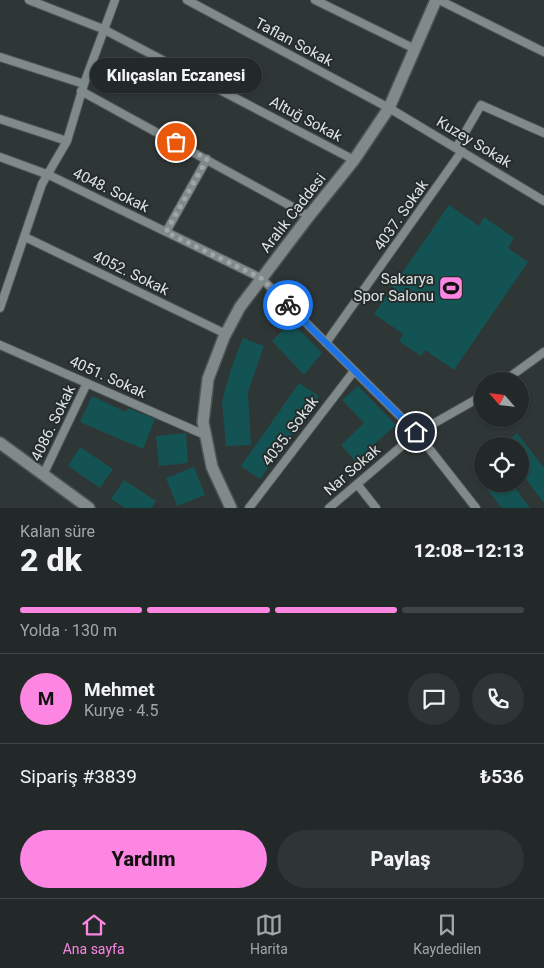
<!DOCTYPE html>
<html lang="tr">
<head>
<meta charset="utf-8">
<style>
	:root { --surface:#232928; --page:#2f3534; --text:#f1f3f6; --muted:#a3a6a8; --line:#404545; --accent:#fd86e3 }
	body { margin:0; font-family:Roboto,sans-serif; background:var(--page); color:var(--text); height:100vh; display:flex; flex-direction:column; font-size:19px; white-space:nowrap }
	* { box-sizing:border-box; margin:0 }
	p { font-size:16px; color:var(--muted) }
	.icon { flex:none; width:28px; height:28px; fill:none; stroke:currentColor; stroke-width:2; stroke-linecap:round; stroke-linejoin:round }
	.map { position:relative; height:508px; overflow:hidden }
	.panel { display:flex; flex-direction:column; background:var(--surface); flex:1 }
	.panel>* { flex:none }
	.needle { width:32px; rotate:298deg }
	.controls { position:absolute; left:474px; top:372px; display:grid; gap:10px }
	.controls a { display:grid; place-items:center; width:55px; height:55px; border-radius:50%; background:var(--surface); box-shadow:0 1px 4px #0004,0 0 0 1px var(--line); font-size:25px }
	.pin { position:absolute; display:grid; place-items:center; width:42px; height:42px; color:#fff; margin:-21px; border:2px solid #fff; border-radius:50%; box-shadow:0 1px 5px #0007 }
	.courier { position:absolute; display:grid; place-items:center; width:50px; height:50px; margin:-25px; border:4px solid #1a73e8; border-radius:50%; background:#fff; color:#222; box-shadow:0 1px 6px #0007 }
	.bubble { position:absolute; height:35px; border-radius:18px; background:var(--surface); box-shadow:0 1px 4px #0004,0 0 0 1px var(--line); font-size:16px; font-weight:800; line-height:35px; text-align:center }
	.summary em { font-style:normal; font-weight:800 }
	.summary div { display:flex; flex-direction:column-reverse }
	.summary { display:flex; align-items:center; justify-content:space-between; height:85px; padding:0 20px }
	h1 { font-size:32px; font-weight:800; line-height:38px }
	.bar { display:grid; grid-template-columns:repeat(4,1fr); gap:8px 5px; align-content:center; height:60px; padding:0 20px }
	.bar i { height:6px; border-radius:4px; background:var(--line) }
	.bar .on { background:var(--accent) }
	.bar p { grid-column:span 4 }
	.line { display:flex; align-items:center; gap:12px; padding:0 20px; border-top:1px solid var(--line) }
	.line div { flex:1 }
	.round { display:grid; place-items:center; flex:none; width:52px; height:52px; border-radius:26px; background:var(--page) }
	.cta { display:flex; gap:10px; margin-top:auto; padding:10px 20px }
	.cta a { flex:1; height:58px; border-radius:30px; background:var(--accent); color:#111; font-size:20px; font-weight:800; line-height:58px; text-align:center }
	.cta a+a { background:var(--page); color:var(--text) }
	.tab-bar { display:flex; justify-content:space-around; align-items:center; height:70px; border-top:1px solid var(--line); background:var(--surface); font-size:14px; color:var(--muted) }
	.tab-bar a { display:grid; justify-items:center; gap:2px }
	.tab-bar .on { color:var(--accent) }
	.map>svg:first-child { display:block }
</style>
</head>
<body>
<div class="map">
<svg width="544" height="508" viewBox="0 0 544 508">
	<rect width="100%" height="100%" fill="#2f3736"/>
	<path fill="#145353" d="M449,205l30,21 5,-9 30,21 -6,10 20,14 -74,108 -29,-20 -4,6 -22,-15 4,-7 -29,-20z
		M291,322l31,31 -18,22 -32,-34z
		M243,338l21,8 -16,46 3,53 -25,1 -4,-45 9,-32z
		M299,383l20,13 -59,83 -19,-13z
		M358,386l38,39 -41,36 -14,-16 23,-22 -22,-23z
		M92,396l34,16 2,-4 27,11 -12,30 -63,-27z
		M186,433l2,30 -29,3 -3,-30z
		M517,433l27,35v35l-24,-32v-25h-18z
		M80,447l33,22 -13,19 -32,-22z
		M194,467l11,28 -28,11 -11,-28z
		M124,480l32,21 -5,7h-26l-14,-9z
		M483,484h29l18,24h-28z"/>
	<g fill="none" stroke-linecap="round" stroke-linejoin="round">
		<defs>
			<path id="street" d="M29,0l74,29 251,131
				M187,0l202,108 155,93
				M315,0l100,49
				M439,0l105,52
				M0,57l84,27
				M81,91l228,125
				M0,119l67,22
				M456,148l25,-43 63,28
				M0,157l49,18 212,103 156,155 59,75
				M166,232l41,-73
				M25,237l201,97
				M0,308l42,-124 25,-43 17,-57 31,-84
				M326,343l136,-192
				M0,345l205,90
				M504,381l40,-29
				M43,475l44,-92
				M357,484l19,24
				M249,508l105,-137
				M329,508l88,-75 65,-37"/>
			<path id="secondary" d="M0,443l89,65
				M231,508l-19,-41 -9,-45 5,-43 16,-42 16,-30 69,-91 45,-56 35,-52 47,-108"/>
		</defs>
		<use href="#street" stroke="#4f5555" stroke-width="10"/>
		<use href="#secondary" stroke="#4f5555" stroke-width="14"/>
		<use href="#street" stroke="#818a8a" stroke-width="8"/>
		<use href="#secondary" stroke="#818a8a" stroke-width="11"/>
	</g>
	<g fill="none" stroke-linecap="round" stroke-linejoin="round">
		<path stroke="#a1a7a6" stroke-width="5" stroke-dasharray="0 9" d="M176,142l31,17 -41,73 95,46 27,27"/>
		<path stroke="#1a73e8" stroke-width="6" d="M288,305l128,127"/>
	</g>
	<defs>
		<symbol id="stadium-square" viewBox="-11 -11 22 22"><rect x="-9" y="-9" width="18" height="18" rx="4" fill="#fd86e3" stroke="#252c2c"/><path d="M0-5a6.5 5 0 1 0 0 10a6.5 5 0 1 0 0-10ZM-3.5-1.8h7v3.6h-7Z" fill="#111"/></symbol>
	</defs>
	<g fill-rule="evenodd">
		<use href="#stadium-square" x="437" y="274" width="28" height="28"/>
	</g>
	<g text-anchor="middle" dominant-baseline="central" stroke-width="4" stroke-linejoin="round" paint-order="stroke">
		<g font-size="15" fill="#dee3e3" stroke="#252c2c">
			<text transform="translate(294 42) rotate(28)">Taflan Sokak</text>
			<text transform="translate(306 119) rotate(28)">Altuğ Sokak</text>
			<text transform="translate(474 142) rotate(31)">Kuzey Sokak</text>
			<text transform="translate(111 190) rotate(26)">4048. Sokak</text>
			<text transform="translate(293 213) rotate(-52)">Aralık Caddesi</text>
			<text transform="translate(401 215) rotate(-55)">4037. Sokak</text>
			<text transform="translate(131 273) rotate(26)">4052. Sokak</text>
			<text transform="translate(108 377) rotate(24)">4051. Sokak</text>
			<text transform="translate(53 423) rotate(-64)">4086. Sokak</text>
			<text transform="translate(290 431) rotate(-53)">4035. Sokak</text>
			<text transform="translate(352 470) rotate(-41)">Nar Sokak</text>
		</g>
		<g font-size="15" fill="#dee3e3" stroke="#252c2c" text-anchor="end">
			<text x="434" y="279">Sakarya<tspan x="434" dy="17">Spor Salonu</tspan></text>
		</g>
	</g>
</svg>
<div class="controls">
<a><svg class="needle" viewBox="-14 -14 28 28"><path d="M0-13l5 13h-10z" fill="#e53935"/><path d="M0 13l5-13h-10z" fill="#a3a6a8"/></svg></a>
<a><svg class="icon" aria-label="locate" viewBox="0 0 24 24"><circle cx="12" cy="12" r="6"/><path d="M12 2v4M12 18v4M2 12h4M18 12h4"/></svg></a>
</div>
<div class="pin" style="left:176px;top:142px;background:#ea580c"><svg class="icon" aria-label="bag" viewBox="0 0 24 24"><path d="M5 8h14l-1 12H6zM9 8a3 3 0 0 1 6 0"/></svg></div>
<div class="pin" style="left:416px;top:432px;background:#1f2937"><svg class="icon" aria-label="home" viewBox="0 0 24 24"><path d="M3 11l9-7 9 7M6 9v11h12V9"/></svg></div>
<div class="courier" style="left:288px;top:305px"><svg class="icon" aria-label="bike" viewBox="0 0 24 24"><circle cx="6" cy="16" r="4"/><circle cx="18" cy="16" r="4"/><path d="M6 16l4-8h5l3 8M10 8l3 8H6M13 5h3"/></svg></div>
<div class="bubble" style="left:90px;top:58px;width:172px">Kılıçaslan Eczanesi</div>
</div>
<section class="panel">
<div class="summary"><div><h1>2 dk</h1><p>Kalan süre</p></div><em>12:08–12:13</em></div>
<div class="bar"><i class="on"></i><i class="on"></i><i class="on"></i><i></i><p>Yolda · 130 m</p></div>
<div class="line" style="height:90px"><b class="round" style="background:var(--accent);color:#111">M</b><div><b>Mehmet</b><p>Kurye · 4.5</p></div><a class="round"><svg class="icon" aria-label="chat" viewBox="0 0 24 24"><path d="M4 5h16v11H9l-5 4z"/></svg></a><a class="round"><svg class="icon" aria-label="phone" viewBox="0 0 24 24"><path d="M5 4h4l2 5-3 2q2 4 5 5l2-3 5 2v4C11 20 4 13 5 4z"/></svg></a></div>
<div class="line" style="height:65px"><div>Sipariş #3839</div><b>₺536</b></div>
<div class="cta"><a>Yardım</a><a>Paylaş</a></div>
</section>
<nav class="tab-bar">
<a class="on"><svg class="icon" aria-label="home" viewBox="0 0 24 24"><path d="M3 11l9-7 9 7M6 9v11h12V9"/></svg>Ana sayfa</a>
<a><svg class="icon" aria-label="map" viewBox="0 0 24 24"><path d="M3 6l6-2 6 2 6-2v14l-6 2-6-2-6 2zM9 4v14M15 6v14"/></svg>Harita</a>
<a><svg class="icon" aria-label="saved" viewBox="0 0 24 24"><path d="M7 4h10v16l-5-4-5 4z"/></svg>Kaydedilen</a>
</nav>
</body>
</html>
